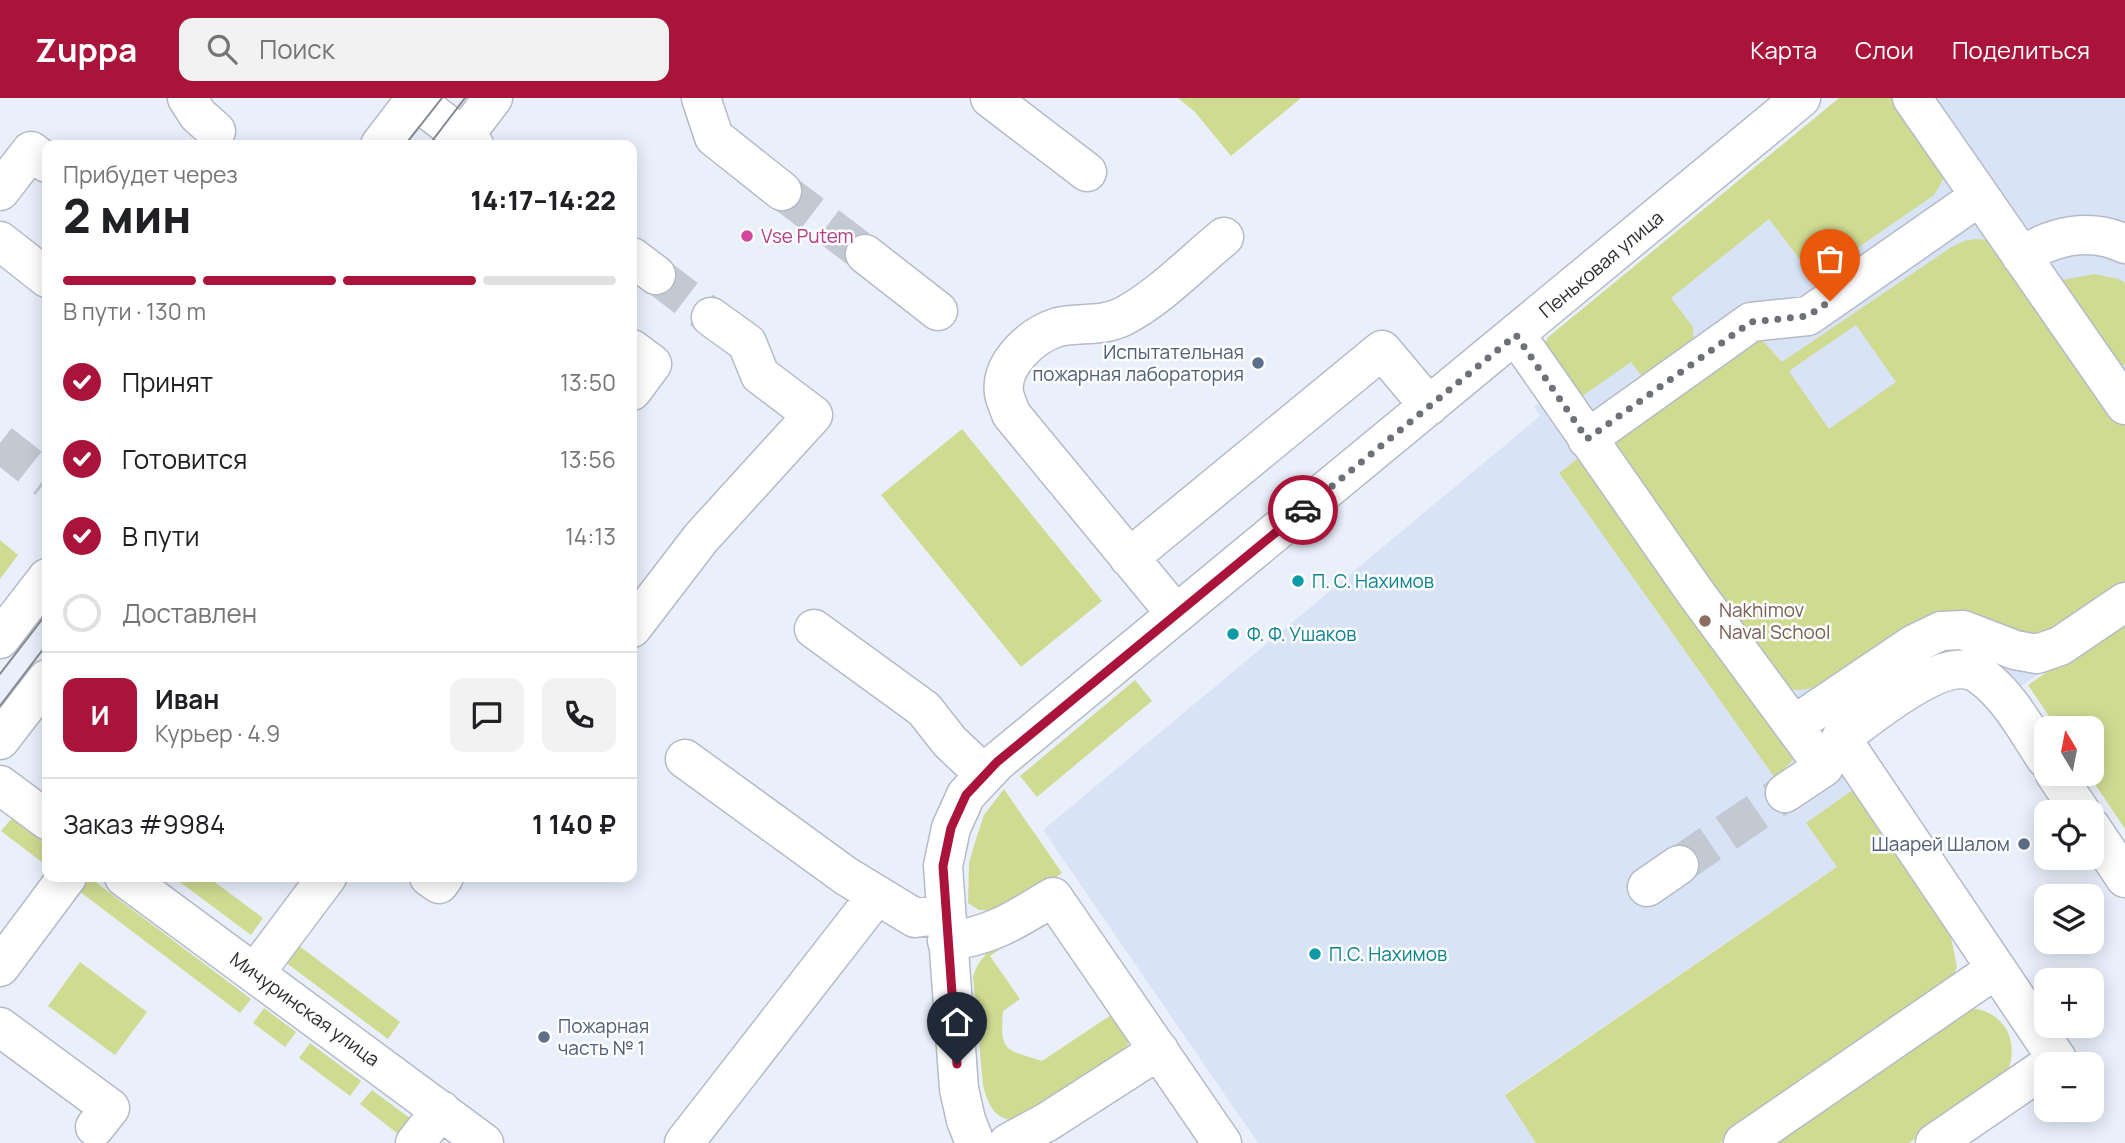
<!DOCTYPE html>
<html lang="ru">
<head>
<meta charset="utf-8">
<style>
	:root { --surface:#fff; --page:#f2f2f2; --text:#202124; --muted:#757577; --line:#e0e0e0; --accent:#aa133a }
	body { margin:0; font-family:Manrope,sans-serif; background:var(--page); color:var(--text); height:100vh; display:flex; flex-direction:column; font-size:26px; white-space:nowrap }
	* { box-sizing:border-box; margin:0 }
	p { font-size:23px; color:var(--muted) }
	.icon { flex:none; width:38px; height:38px; fill:none; stroke:currentColor; stroke-width:2; stroke-linecap:round; stroke-linejoin:round }
	.map { position:relative; flex:1; overflow:hidden }
	.side { position:absolute; left:42px; top:42px; width:595px; height:742px; display:flex; flex-direction:column; background:var(--surface); border-radius:14px; box-shadow:0 4px 18px #0003 }
	.side>* { flex:none }
	.needle { width:46px; rotate:350deg }
	.buttons { position:absolute; left:2034px; top:618px; display:grid; gap:14px }
	.buttons a { display:grid; place-items:center; width:70px; height:70px; border-radius:14px; background:var(--surface); box-shadow:0 4px 18px #0003; font-size:35px }
	.pin { position:absolute; display:grid; place-items:center; width:60px; height:60px; color:#fff; margin:-72px -30px; border-radius:50% 50% 50% 0; rotate:-45deg; box-shadow:0 0 7px #0007 }
	.pin .icon { rotate:45deg }
	.courier { position:absolute; display:grid; place-items:center; width:70px; height:70px; margin:-35px; border:5px solid #aa133a; border-radius:50%; background:#fff; color:#222; box-shadow:0 2px 9px #0007 }
	.headline em { font-style:normal; font-weight:800 }
	.headline div { display:flex; flex-direction:column-reverse }
	.headline { display:flex; align-items:center; justify-content:space-between; height:119px; padding:0 21px }
	h1 { font-size:46px; font-weight:800; line-height:52px }
	.bar { display:grid; grid-template-columns:repeat(4,1fr); gap:10px 7px; align-content:center; height:84px; padding:0 21px }
	.bar i { height:9px; border-radius:5px; background:var(--line) }
	.bar .active { background:var(--accent) }
	.bar p { grid-column:span 4 }
	.line { display:flex; align-items:center; gap:18px; padding:0 21px; border-top:2px solid var(--line) }
	.line div { flex:1 }
	.round { display:grid; place-items:center; flex:none; width:74px; height:74px; border-radius:14px; background:var(--page) }
	ol { padding:0 21px; list-style:none }
	li { display:flex; align-items:center; gap:21px; height:77px }
	li p { margin-inline-start:auto }
	li .icon { padding:7px; border-radius:50%; background:var(--accent); color:#fff; stroke-width:4 }
	li:last-child { color:var(--muted) }
	li i { width:38px; height:38px; border:4px solid var(--line); border-radius:50% }
	header { display:flex; align-items:center; gap:42px; box-sizing:border-box; height:98px; padding:0 35px; background:var(--accent); color:#fff }
	header strong { font-size:33px }
	nav { display:flex; gap:38px; margin-inline-start:auto; font-size:24px }
	.search { width:490px; height:63px; background:var(--page); display:flex; align-items:center; gap:18px; box-sizing:border-box; padding:0 24px; border-radius:14px; color:var(--muted); font-size:26px }
	.map>svg:first-child { display:block }
</style>
</head>
<body>
<header>
<strong>Zuppa</strong>
<div class="search"><svg class="icon" aria-label="search" viewBox="0 0 24 24"><circle cx="10" cy="10" r="6"/><path d="M15 15l6 6"/></svg>Поиск</div>
<nav><a>Карта</a><a>Слои</a><a>Поделиться</a></nav>
</header>
<div class="map">
<svg width="2125" height="1045" viewBox="0 0 2125 1045">
	<rect width="100%" height="100%" fill="#e9f0fb"/>
	<path fill="#d8e4f5" d="M1918,0h207v518l-110,74 -50,-40 -15,-3 -23,7 -111,77 38,58 -17,78 -332,227 31,49h-278l-215,-313 497,-414 -6,-9z"/>
	<path fill="#d0db92" fill-rule="evenodd" d="M1178,0h123l-70,58 -36,-44z
		M1839,0h60l45,80 -10,17 -120,83 -45,-59 -98,79 22,29 1,16 -50,36 -13,-17 -50,35 -36,-50 2,-9z
		M1976,141l12,1 137,180v170l-91,52 -73,-26 -152,73 -14,1 -11,-2 -169,-241 -1,-7 136,-98 12,-2 20,22 168,-114 14,-7zM1856,227l40,57 -67,47 -40,-58z
		M2094,176l25,5 6,4v81l-6,6 -62,-89z
		M962,331l140,172 -81,66 -140,-172z
		M1584,356l210,294 -1,12 -18,18 -216,-305z
		M0,442l18,15 -18,24z
		M2125,521v210l-37,-55h3v-46h-34l-29,-43z
		M1135,582l17,21 -115,96 -17,-21z
		M1004,691l58,84 -55,38 -28,-1 -11,-7 1,-40 7,-24 8,-24z
		M1854,691l96,143 7,35 -8,19 -13,13 -216,144h-184l-31,-48 332,-228 -31,-44z
		M12,720l35,27v21l-46,-35z
		M83,779h6l162,122 -11,14 -165,-125z
		M173,779h35l55,41 -12,17z
		M1032,822l20,2 75,108 1,14 -5,13 -105,64c-23,-1 -30,-15 -35,-36l-10,-108c8,-28 36,-41 59,-57zM1043,825l6,2 62,90 -69,46c-38,-12 -42,-9 -39,-50l17,-12 -30,-43 45,-31z
		M294,844l106,80 -12,17 -107,-80z
		M80,864l67,50 -32,43 -67,-49z
		M264,910l32,24 -11,15 -32,-24z
		M1970,910c36,3 51,36 36,67l-97,68h-142z
		M310,945l51,38 -11,15 -51,-38z
		M372,992l43,32 -12,16 -43,-34z"/>
	<g fill="none" stroke-linecap="round" stroke-linejoin="round">
		<path stroke="#c3c9d3" stroke-width="38" stroke-dasharray="38 19" stroke-linecap="butt" d="M782,93l83,63
			M656,177l55,42
			M0,345l47,37
			M1679,767l106,-72"/>
		<defs>
			<path id="minor" d="M187,0l11,17 18,16
				M701,0l13,39 68,54
				M990,0l97,74
				M1912,0l213,307
				M415,2l59,45
				M0,93l31,-40 16,12
				M0,143l47,37
				M865,156l73,57
				M2021,158c32,-20 69,-29 104,-12
				M632,159l24,18
				M1516,237l179,257 129,175 -39,26
				M632,251l20,15 -20,27
				M1587,341l164,-117 57,-6 172,-120
				M1129,460l253,-208 47,56
				M1176,516l-165,-200c-2,-7 -6,-14 -7,-21 -4,-29 28,-58 54,-66 21,-5 43,0 64,-10 37,-19 69,-53 102,-80
				M632,530l69,-90 112,-123 -53,-40 -13,-32 -36,-26
				M814,531l110,80 26,33 34,32
				M1794,627l120,-81 27,-13 22,-1 52,20 22,4 23,-8 65,-44
				M685,661l161,117 69,42 30,-4
				M2046,661c-19,-28 -37,-64 -66,-84 -34,-25 -111,43 -139,63l216,321 -8,5
				M2055,676l26,38
				M0,687l47,35
				M2091,729l34,51
				M124,779l360,266
				M429,779l10,7 5,-7
				M1647,789l32,-22
				M947,843c43,-4 70,-22 106,-44l169,246
				M0,869l67,-90
				M255,875l72,-96
				M0,929l110,81 -15,19
				M415,1045l26,-33
				M684,1045l193,-248
				M975,1045l-9,-23 -7,-31 -16,-223 8,-38 15,-33 31,-33 804,-664
				M1008,1045l39,-21 112,-72
				M1743,1045l253,-174
				M1935,1045l111,-76"/>
			<path id="major" d="M380,47l36,-47
				M457,47l36,-47
				M0,541l47,-61
				M0,642l47,-61"/>
		</defs>
		<use href="#minor" stroke="#b4bbc6" stroke-width="41"/>
		<use href="#major" stroke="#b4bbc6" stroke-width="41"/>
		<use href="#minor" stroke="#fff" stroke-width="38"/>
		<use href="#major" stroke="#fff" stroke-width="38"/>
		<path stroke="#848990" stroke-width="2" d="M405,47l37,-47
			M429,47l36,-47
			M0,576l47,-61
			M0,608l47,-62"/>
	</g>
	<g fill="none" stroke-linecap="round" stroke-linejoin="round">
		<path stroke="#6e7278" stroke-width="7" stroke-dasharray="0 12.6" d="M1303,412l213,-175 71,104 164,-117 57,-6 22,-15"/>
		<path stroke="#aa133a" stroke-width="9" d="M957,966l-14,-198 8,-38 15,-33 31,-33 306,-252"/>
	</g>
	<circle fill="#d1479c" stroke="#fdfdfd" stroke-width="2.5" cx="747" cy="138" r="7"/>
	<g fill="#5c6f8a" stroke="#fdfdfd" stroke-width="2.5">
		<circle cx="1258" cy="265" r="7"/>
		<circle cx="2024" cy="746" r="7"/>
		<circle cx="544" cy="939" r="7"/>
	</g>
	<g fill="#0f9aa8" stroke="#fdfdfd" stroke-width="2.5">
		<circle cx="1298" cy="483" r="7"/>
		<circle cx="1233" cy="536" r="7"/>
		<circle cx="1315" cy="856" r="7"/>
	</g>
	<circle fill="#8d6e63" stroke="#fdfdfd" stroke-width="2.5" cx="1705" cy="523" r="7"/>
	<g text-anchor="middle" dominant-baseline="central" stroke-width="5" stroke-linejoin="round" paint-order="stroke">
		<g font-size="19" fill="#b23c85" stroke="#fdfdfd" text-anchor="start">
			<text x="761" y="138">Vse Putem</text>
		</g>
		<g font-size="19" fill="#2b2e31" stroke="#fdfdfd">
			<text transform="translate(1601 166) rotate(-40)">Пеньковая улица</text>
			<text transform="translate(305 911) rotate(36)">Мичуринская улица</text>
		</g>
		<g font-size="19" fill="#4e5e75" stroke="#fdfdfd" text-anchor="end">
			<text x="1244" y="254">Испытательная<tspan x="1244" dy="22">пожарная лаборатория</tspan></text>
			<text x="2010" y="746">Шаарей Шалом</text>
			<text x="558" y="928" text-anchor="start">Пожарная<tspan x="558" dy="22">часть № 1</tspan></text>
		</g>
		<g font-size="19" fill="#0d838f" stroke="#fdfdfd" text-anchor="start">
			<text x="1312" y="483">П. С. Нахимов</text>
			<text x="1247" y="536">Ф. Ф. Ушаков</text>
			<text x="1329" y="856">П.С. Нахимов</text>
		</g>
		<g font-size="19" fill="#785e54" stroke="#fdfdfd" text-anchor="start">
			<text x="1719" y="512">Nakhimov<tspan x="1719" dy="22">Naval School</tspan></text>
		</g>
	</g>
</svg>
<div class="buttons">
<a><svg class="needle" viewBox="-14 -14 28 28"><path d="M0-13l5 13h-10z" fill="#e53935"/><path d="M0 13l5-13h-10z" fill="#757577"/></svg></a>
<a><svg class="icon" aria-label="locate" viewBox="0 0 24 24"><circle cx="12" cy="12" r="6"/><path d="M12 2v4M12 18v4M2 12h4M18 12h4"/></svg></a>
<a><svg class="icon" aria-label="layers" viewBox="0 0 24 24"><path d="M12 4l9 5-9 5-9-5zM3 14l9 5 9-5"/></svg></a>
<a>+</a>
<a>−</a>
</div>
<div class="pin" style="left:1830px;top:203px;background:#ea580c"><svg class="icon" aria-label="bag" viewBox="0 0 24 24"><path d="M5 8h14l-1 12H6zM9 8a3 3 0 0 1 6 0"/></svg></div>
<div class="pin" style="left:957px;top:966px;background:#1f2937"><svg class="icon" aria-label="home" viewBox="0 0 24 24"><path d="M3 11l9-7 9 7M6 9v11h12V9"/></svg></div>
<div class="courier" style="left:1303px;top:412px"><svg class="icon" aria-label="car" viewBox="0 0 24 24"><path d="M5 17H2v-5l4-1 3-4h7l3 4 3 1v5h-3M9 17h6M6 11h13"/><circle cx="7" cy="17" r="2"/><circle cx="17" cy="17" r="2"/></svg></div>
<section class="side">
<div class="headline"><div><h1>2 мин</h1><p>Прибудет через</p></div><em>14:17–14:22</em></div>
<div class="bar"><i class="active"></i><i class="active"></i><i class="active"></i><i></i><p>В пути · 130 m</p></div>
<ol>
<li><svg class="icon" aria-label="check" viewBox="0 0 24 24"><path d="M5 12l5 5 9-10"/></svg>Принят<p>13:50</p></li>
<li><svg class="icon" aria-label="check" viewBox="0 0 24 24"><path d="M5 12l5 5 9-10"/></svg>Готовится<p>13:56</p></li>
<li><svg class="icon" aria-label="check" viewBox="0 0 24 24"><path d="M5 12l5 5 9-10"/></svg>В пути<p>14:13</p></li>
<li><i></i>Доставлен</li>
</ol>
<div class="line" style="height:126px"><b class="round" style="background:var(--accent);color:#fff">И</b><div><b>Иван</b><p>Курьер · 4.9</p></div><a class="round"><svg class="icon" aria-label="chat" viewBox="0 0 24 24"><path d="M4 5h16v11H9l-5 4z"/></svg></a><a class="round"><svg class="icon" aria-label="phone" viewBox="0 0 24 24"><path d="M5 4h4l2 5-3 2q2 4 5 5l2-3 5 2v4C11 20 4 13 5 4z"/></svg></a></div>
<div class="line" style="height:91px"><div>Заказ #9984</div><b>1 140 ₽</b></div>
</section>
</div>
</body>
</html>
